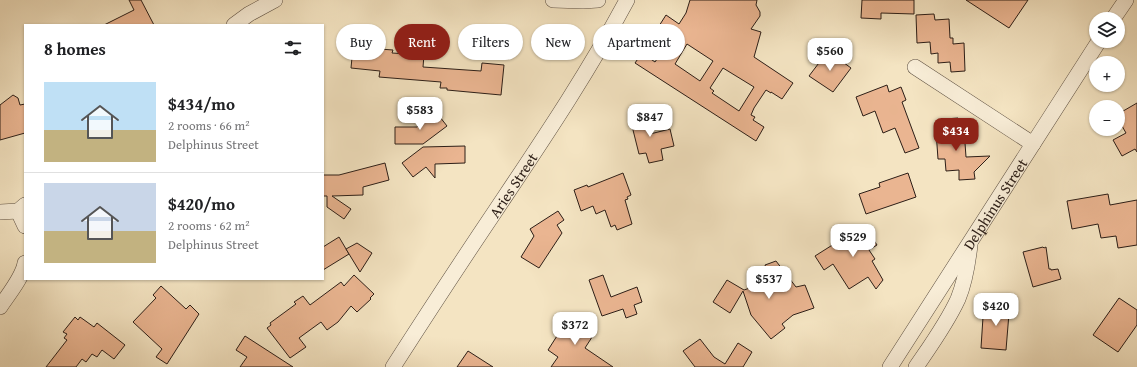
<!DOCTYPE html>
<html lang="en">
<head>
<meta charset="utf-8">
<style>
  :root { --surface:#fff; --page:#f6f6f6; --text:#202124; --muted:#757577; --line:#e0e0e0; --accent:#8f2418 }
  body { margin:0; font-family:"Gentium Book Plus",serif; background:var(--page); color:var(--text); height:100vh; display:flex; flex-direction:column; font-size:15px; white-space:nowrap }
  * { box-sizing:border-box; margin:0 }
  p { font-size:13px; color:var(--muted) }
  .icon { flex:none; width:22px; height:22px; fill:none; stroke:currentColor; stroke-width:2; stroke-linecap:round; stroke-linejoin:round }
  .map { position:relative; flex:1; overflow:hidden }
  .drawer { position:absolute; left:24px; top:24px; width:300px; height:256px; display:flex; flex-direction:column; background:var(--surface); border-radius:0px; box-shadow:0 1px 3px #0004 }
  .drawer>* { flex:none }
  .top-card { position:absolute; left:336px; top:24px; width:380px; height:36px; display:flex; gap:8px }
  .buttons { position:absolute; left:1089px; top:12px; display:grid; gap:8px }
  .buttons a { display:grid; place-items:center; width:36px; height:36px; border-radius:50%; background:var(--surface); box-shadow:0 1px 3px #0004; font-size:20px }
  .price { position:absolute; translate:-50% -34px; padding:0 9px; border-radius:8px; background:#fff; color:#222; font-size:13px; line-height:26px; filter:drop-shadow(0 1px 2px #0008) }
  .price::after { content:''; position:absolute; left:50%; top:24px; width:12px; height:9px; margin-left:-6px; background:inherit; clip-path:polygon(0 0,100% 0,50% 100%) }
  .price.active { background:var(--accent); color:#fff }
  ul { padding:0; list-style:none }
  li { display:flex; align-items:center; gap:12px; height:100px; padding:0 20px }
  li+li { border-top:1px solid var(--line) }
  li span { display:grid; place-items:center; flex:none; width:112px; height:80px; border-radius:0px; color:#555 }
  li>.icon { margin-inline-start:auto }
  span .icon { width:48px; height:48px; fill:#fffc; stroke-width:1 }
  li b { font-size:17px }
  h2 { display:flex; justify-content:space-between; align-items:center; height:48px; padding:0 20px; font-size:17px }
  .pill { padding:0 14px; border-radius:18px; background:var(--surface); box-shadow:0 1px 3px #0004; font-size:14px; line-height:36px }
  .pill.active { background:var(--accent); color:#fff }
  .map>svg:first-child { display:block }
  .building { fill:#eab591; stroke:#2c1e17; fill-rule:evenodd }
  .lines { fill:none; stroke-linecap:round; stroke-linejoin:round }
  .minor-casing { stroke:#5e5042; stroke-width:16 }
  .minor { stroke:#f8edd7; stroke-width:15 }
  .labels { text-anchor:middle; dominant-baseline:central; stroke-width:3; stroke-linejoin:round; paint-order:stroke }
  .street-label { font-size:15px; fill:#2c1e17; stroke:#f8edd7 }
</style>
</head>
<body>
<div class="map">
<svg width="1137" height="367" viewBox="0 0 1137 367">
  <rect width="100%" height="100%" fill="#f4e4c2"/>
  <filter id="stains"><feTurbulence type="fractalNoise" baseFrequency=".005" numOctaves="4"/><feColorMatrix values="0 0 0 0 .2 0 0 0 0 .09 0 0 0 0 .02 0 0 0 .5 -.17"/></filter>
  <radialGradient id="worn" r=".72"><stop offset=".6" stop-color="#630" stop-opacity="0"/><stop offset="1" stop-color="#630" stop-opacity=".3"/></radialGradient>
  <g class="building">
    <polygon points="129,0 141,0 154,25 104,25 134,10"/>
    <path d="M690,0H757L756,5L760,12V16L751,29L761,32L754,57L793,83L782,99L771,92V93L766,90L754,108L751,115L755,117L753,120L764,127L756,141L635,63L642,53L655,62L673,35L659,26L666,15L679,24L686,13ZM687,44L713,61L700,81L675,64ZM723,68L754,87L739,111L712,93L714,91L710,88Z"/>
    <polygon points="862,0 914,0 914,14 881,13 881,19 861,18"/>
    <polygon points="966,0 1028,0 1009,28"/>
    <polygon points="934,14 935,20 949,19 950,38 953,38 953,44 964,43 965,71 951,72 950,62 938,63 938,53 931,54 930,42 917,43 916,15"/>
    <polygon points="353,47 393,50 392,53 424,55 423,67 481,71 482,63 504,65 501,95 447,90 447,88 440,88 441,82 379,77 380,71 351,68"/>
    <polygon points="828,51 851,68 833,92 809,76"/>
    <polygon points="887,85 889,92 901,87 906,100 902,102 919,148 905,153 895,128 883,133 875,111 863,116 856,97"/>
    <polygon points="13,95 18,98 20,105 25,104 25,133 0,140 0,105"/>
    <polygon points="1137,103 1137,152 1135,149 1122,156 1113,140 1126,133 1118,119 1118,114"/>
    <polygon points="644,110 650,134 670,129 674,146 661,149 663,160 649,163 646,153 639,154 629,114"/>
    <polygon points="436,112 447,126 423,144 395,144 395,127 417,127"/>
    <polygon points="958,118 959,143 965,143 966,157 990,156 974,172 975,179 959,180 959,170 946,171 945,159 938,159 936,131 945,130 945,119"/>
    <polygon points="465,146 465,163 435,164 435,178 426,167 413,177 402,163 423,147"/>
    <polygon points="385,163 389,180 363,187 363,195 332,196 351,209 344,219 327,207 327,196 323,196 323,175 339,175"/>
    <polygon points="623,173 631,195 627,197 628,199 625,200 632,224 617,230 615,225 611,227 605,210 596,214 593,206 581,211 574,190 587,185 588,187"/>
    <polygon points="908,173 916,197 866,214 859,194 880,187 879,183"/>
    <polygon points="1108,194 1110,205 1137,200 1137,245 1118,248 1116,236 1101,238 1098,224 1072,229 1067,201"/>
    <polygon points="558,211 564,220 557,225 562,233 539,268 521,257 534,236 530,229"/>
    <polygon points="864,225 877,245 869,250 875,259 872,261 883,280 876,289 868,277 849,289 833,264 824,270 815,256"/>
    <polygon points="339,237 349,254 323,270 323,247"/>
    <polygon points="357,243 372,253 360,272 346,249"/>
    <polygon points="1043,247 1044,248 1046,247 1049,269 1051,269 1051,270 1058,269 1061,279 1033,287 1023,252"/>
    <polygon points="776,261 796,287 805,285 814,308 793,315 782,324 785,328 771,339 751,315 743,291 730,313 713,302 727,280 744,290 770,281 765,265"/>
    <polygon points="354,275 374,294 370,298 371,299 357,312 351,306 338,322 327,330 321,322 299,338 306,347 290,358 267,328 271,325 270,323 296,304 294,302 303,296 310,305 341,282 344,286"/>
    <polygon points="603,275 611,297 637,287 642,302 634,305 637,314 626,318 623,309 602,316 589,280"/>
    <polygon points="161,286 186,309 190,305 199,314 167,364 156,357 162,349 133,322 156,298 153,295"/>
    <polygon points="1119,298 1137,310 1137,325 1118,352 1093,335"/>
    <polygon points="994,300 1010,301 1006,350 981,348 983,317 993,317"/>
    <polygon points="571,314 594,329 594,334 585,348 613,367 551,367 558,357 548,350"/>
    <polygon points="75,317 78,320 80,317 94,327 97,323 125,345 114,359 102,350 97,357 92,354 86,362 82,359 76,367 46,367 67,340 64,338 67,334 63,332"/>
    <polygon points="245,336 293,367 240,367 247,357 236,350"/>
    <polygon points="700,339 714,357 725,364 738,343 752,352 743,367 695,367 683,351"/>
    <polygon points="468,351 493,367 457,367"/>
  </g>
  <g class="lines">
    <g class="minor-casing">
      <g id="minor">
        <polyline points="553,0 583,1 598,0"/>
        <polyline points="1113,19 1126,0"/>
        <polyline points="234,25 249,14 275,0"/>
        <polyline points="915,67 1033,144"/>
        <polyline points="18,211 25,226"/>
        <polyline points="0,212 18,211 25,205"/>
        <path d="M0,307C8,295 23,277 25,263"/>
        <path id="s1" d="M393,367C427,314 461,262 496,210C542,141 588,73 627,0"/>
        <path id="s2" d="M890,367L1099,41"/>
        <path d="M916,367C931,345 947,323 958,299C965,282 968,263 970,245"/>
      </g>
    </g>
    <use href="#minor" class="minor"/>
  </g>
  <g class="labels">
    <g class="street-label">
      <text stroke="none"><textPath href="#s1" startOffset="218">Aries Street</textPath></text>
      <text stroke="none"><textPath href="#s2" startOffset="194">Delphinus Street</textPath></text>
    </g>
  </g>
  <rect width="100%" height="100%" filter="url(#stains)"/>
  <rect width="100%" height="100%" fill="url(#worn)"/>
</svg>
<div class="buttons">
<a><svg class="icon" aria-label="layers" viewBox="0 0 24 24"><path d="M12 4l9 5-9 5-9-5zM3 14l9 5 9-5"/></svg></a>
<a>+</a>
<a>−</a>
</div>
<b class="price" style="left:830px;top:72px">$560</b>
<b class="price" style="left:420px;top:131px">$583</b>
<b class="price" style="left:650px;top:138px">$847</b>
<b class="price active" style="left:956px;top:152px">$434</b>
<b class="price" style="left:853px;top:258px">$529</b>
<b class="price" style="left:769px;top:300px">$537</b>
<b class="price" style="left:996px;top:327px">$420</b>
<b class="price" style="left:575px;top:346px">$372</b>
<div class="top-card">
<a class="pill">Buy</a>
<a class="pill active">Rent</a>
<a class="pill">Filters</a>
<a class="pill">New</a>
<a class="pill">Apartment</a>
</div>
<section class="drawer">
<h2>8 homes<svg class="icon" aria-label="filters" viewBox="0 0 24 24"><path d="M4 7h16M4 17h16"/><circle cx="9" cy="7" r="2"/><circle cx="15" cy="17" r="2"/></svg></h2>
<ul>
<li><span style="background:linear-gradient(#bfe0f5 60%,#c2b280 0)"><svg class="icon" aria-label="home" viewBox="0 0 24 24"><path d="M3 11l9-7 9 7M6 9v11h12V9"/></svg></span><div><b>$434/mo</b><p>2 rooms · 66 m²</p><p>Delphinus Street</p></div></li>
<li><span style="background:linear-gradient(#c9d6e8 60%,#c2b280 0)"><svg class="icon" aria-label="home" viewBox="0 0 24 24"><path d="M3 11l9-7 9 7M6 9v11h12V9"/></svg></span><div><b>$420/mo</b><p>2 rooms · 62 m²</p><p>Delphinus Street</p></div></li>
</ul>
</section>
</div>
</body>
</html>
